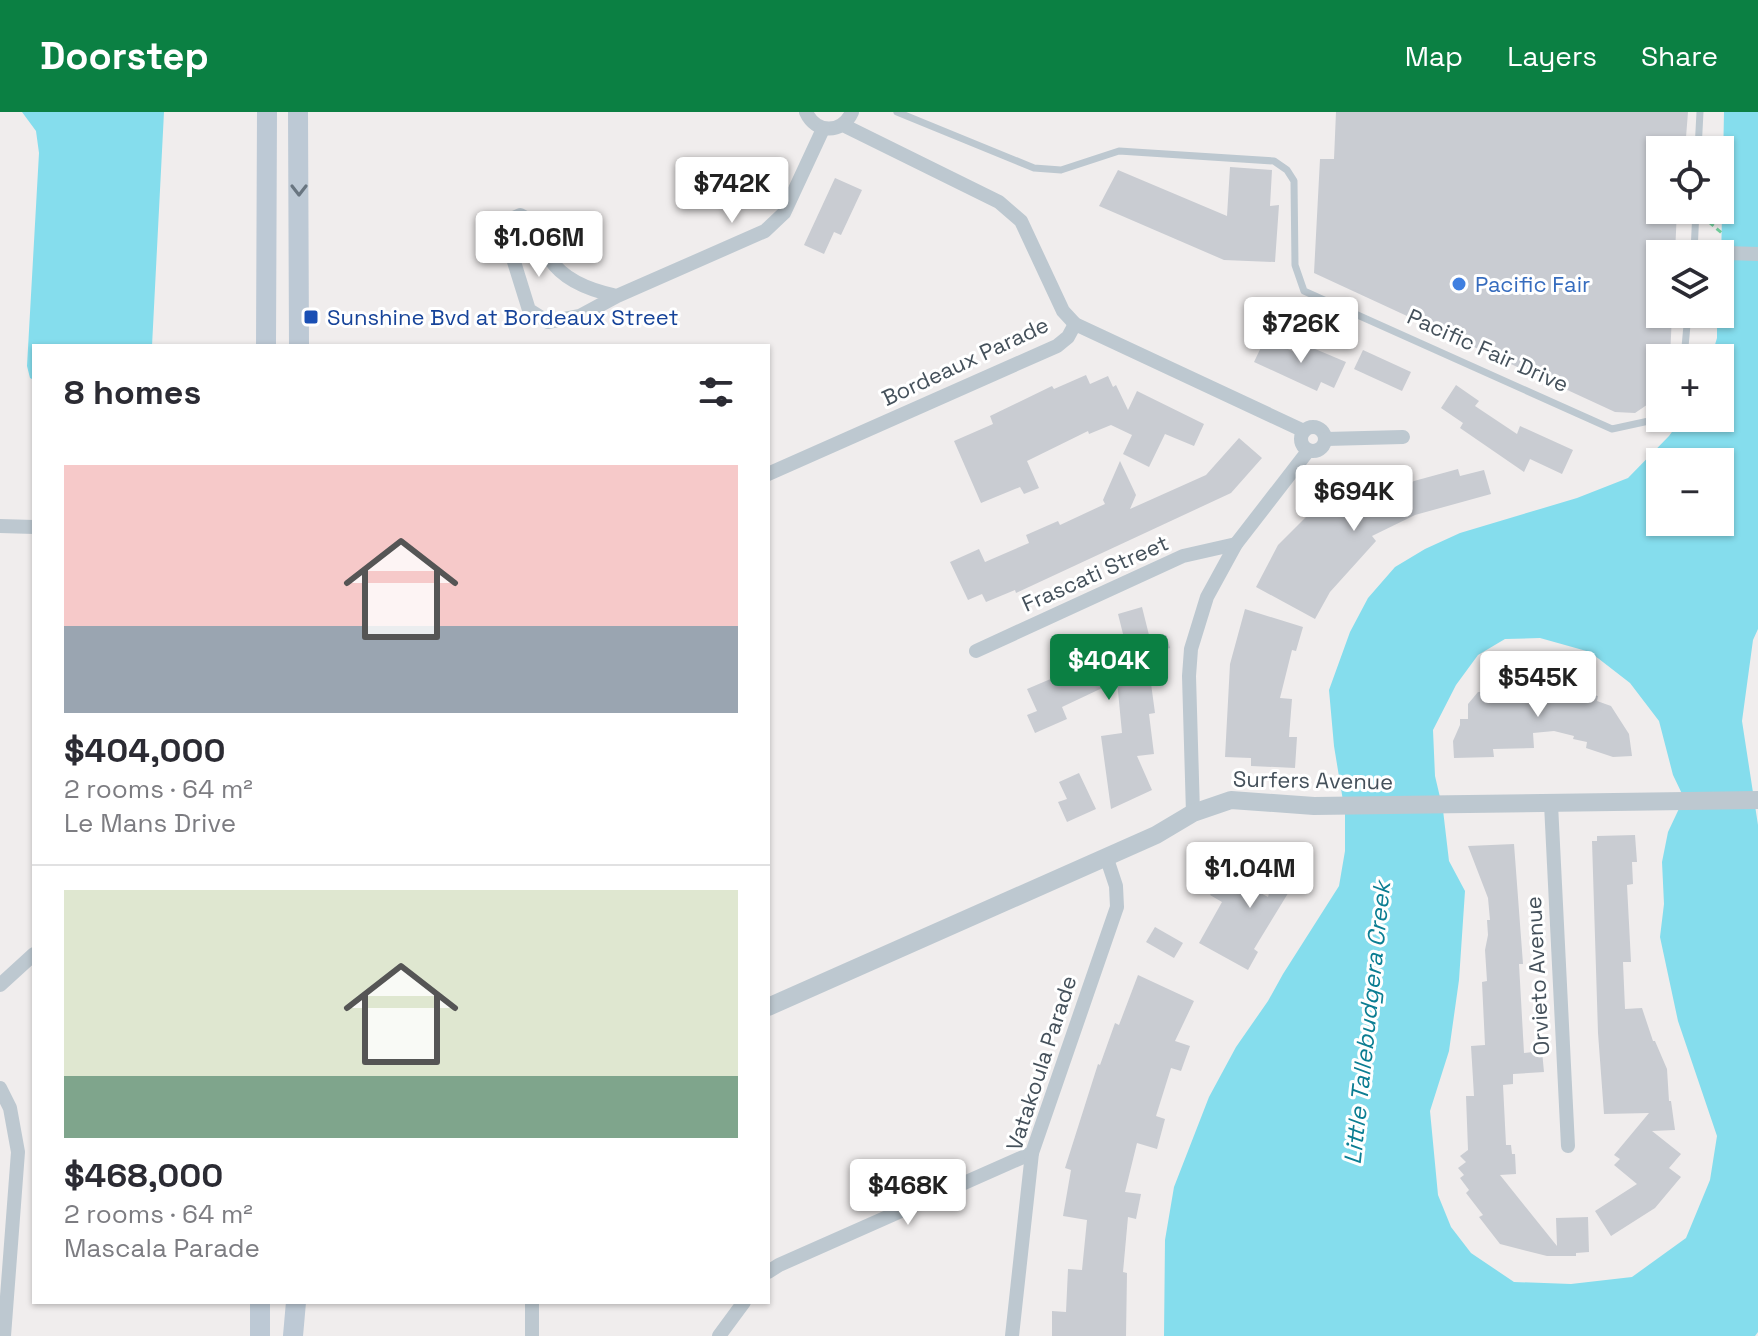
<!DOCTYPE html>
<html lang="en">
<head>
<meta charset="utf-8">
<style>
  :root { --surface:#fff; --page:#f2f2f3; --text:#2b2b33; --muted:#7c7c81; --line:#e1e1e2; --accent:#0b8043 }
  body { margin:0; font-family:"Space Grotesk",sans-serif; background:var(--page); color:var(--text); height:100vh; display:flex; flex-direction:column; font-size:30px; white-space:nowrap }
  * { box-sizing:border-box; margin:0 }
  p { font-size:26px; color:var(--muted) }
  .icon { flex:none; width:44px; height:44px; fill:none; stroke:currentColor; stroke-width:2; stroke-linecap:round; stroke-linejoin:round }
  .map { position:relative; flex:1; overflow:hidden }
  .details { position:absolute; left:32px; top:232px; width:738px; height:960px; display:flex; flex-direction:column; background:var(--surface); border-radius:0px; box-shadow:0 2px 6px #0004 }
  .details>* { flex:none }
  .buttons { position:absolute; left:1646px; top:24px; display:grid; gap:16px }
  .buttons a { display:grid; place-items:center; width:88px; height:88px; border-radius:0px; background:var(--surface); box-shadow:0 2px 6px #0004; font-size:40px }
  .price { position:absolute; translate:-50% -68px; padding:0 18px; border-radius:8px; background:#fff; color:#222; font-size:26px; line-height:52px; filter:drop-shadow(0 2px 4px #0008) }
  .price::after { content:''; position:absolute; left:50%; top:48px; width:24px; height:18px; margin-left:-12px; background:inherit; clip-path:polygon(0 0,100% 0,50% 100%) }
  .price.on { background:var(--accent); color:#fff }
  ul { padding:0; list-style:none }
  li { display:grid; align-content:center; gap:16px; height:424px; padding:0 32px }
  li+li { border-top:2px solid var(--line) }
  li span { display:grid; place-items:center; height:248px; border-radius:0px; color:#555 }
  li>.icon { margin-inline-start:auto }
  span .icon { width:144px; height:144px; fill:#fffc; stroke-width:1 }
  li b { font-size:34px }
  h2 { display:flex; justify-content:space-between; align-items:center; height:96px; padding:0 32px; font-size:34px }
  header { display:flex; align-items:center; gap:48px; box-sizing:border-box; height:112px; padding:0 40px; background:var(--accent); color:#fff }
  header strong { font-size:38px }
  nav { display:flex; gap:44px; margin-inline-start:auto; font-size:28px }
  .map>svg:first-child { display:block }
  .water { fill:#85dded; fill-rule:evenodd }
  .building { fill:#c9ccd2 }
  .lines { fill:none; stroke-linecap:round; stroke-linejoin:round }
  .path { stroke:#71cd9b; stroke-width:3; stroke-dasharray:6 4; stroke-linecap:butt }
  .service { stroke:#bdc8d0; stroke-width:7 }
  .minor { stroke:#bdc8d0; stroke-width:14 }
  .tertiary { stroke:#bdc8d0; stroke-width:18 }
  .secondary { stroke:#bdc9d5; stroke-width:20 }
  .oneway { stroke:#697580 }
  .shop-dot { fill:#3f7fe0; stroke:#fff; stroke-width:3 }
  .transit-dot { fill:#1a4fb4; stroke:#fff; stroke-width:3 }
  .labels { text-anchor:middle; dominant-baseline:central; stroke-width:6; stroke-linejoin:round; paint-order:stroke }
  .shop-label { font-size:22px; fill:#366cbe; stroke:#fff; text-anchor:start }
  .transit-label { font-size:22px; fill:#164399; stroke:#fff; text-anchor:start }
  .street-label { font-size:22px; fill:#45515b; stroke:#fff }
  .water-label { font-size:24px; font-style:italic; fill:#0b7d92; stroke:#fff }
</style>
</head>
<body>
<header>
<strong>Doorstep</strong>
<nav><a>Map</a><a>Layers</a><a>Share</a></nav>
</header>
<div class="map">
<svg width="1758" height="1224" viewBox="0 0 1758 1224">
  <rect width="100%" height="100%" fill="#f0eded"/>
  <g class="water">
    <polygon points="22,0 164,0 152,234 34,234 34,268 30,266 27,254 39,41 36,19"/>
    <path d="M1724,0H1758V517L1753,528L1742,609L1758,713V1220L1755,1224H1164L1165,1128L1174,1075L1209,985L1236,935L1268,889L1283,862L1339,774L1345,739V701L1334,634L1329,578L1350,520L1368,486L1395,455L1425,437L1460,421L1577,386L1628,366L1669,324L1682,306H1720V246H1711L1717,226V202H1720ZM1660,350H1720V410H1660ZM1540,526L1590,540L1630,571L1659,609L1673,663L1684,686L1668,720L1662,750L1664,792L1660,825L1678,909L1717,1024L1710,1068L1686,1126L1632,1165L1571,1172L1514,1170L1471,1141L1451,1115L1438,1083L1430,999L1449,939L1459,868L1465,779L1449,749L1443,698L1435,664L1433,618L1456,573L1478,543L1505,527Z"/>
  </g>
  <g class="building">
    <polygon points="1336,0 1688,0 1685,38 1660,38 1660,98 1677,98 1675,142 1660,142 1660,202 1672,202 1670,246 1660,246 1660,284 1635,301 1615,300 1314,161 1320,47 1334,47"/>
    <polygon points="1230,55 1272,58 1270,94 1279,93 1275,150 1224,148 1099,94 1118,58 1227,104"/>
    <polygon points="835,66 862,78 841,123 834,120 824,142 804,133"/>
    <polygon points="1265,227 1304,244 1308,234 1346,250 1334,276 1321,270 1317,279 1254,250"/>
    <polygon points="1363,238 1411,260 1402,279 1354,257"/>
    <polygon points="1086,263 1090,272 1108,264 1113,275 1116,273 1128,298 1137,279 1204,312 1194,334 1165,322 1149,355 1123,342 1132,323 1111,313 1089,322 1088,319 1027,349 1039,376 1024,382 1020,375 981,391 954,329 993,312 990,304 1052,274 1054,277"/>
    <polygon points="1456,273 1479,289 1475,294 1517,322 1520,314 1573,338 1562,362 1530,347 1524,360 1460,316 1463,311 1441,296"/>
    <polygon points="1239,326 1262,346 1231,381 1016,481 1015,478 986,490 982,482 968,488 950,450 979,437 985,450 1029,431 1026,423 1058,409 1060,413 1105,392 1103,388 1120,349 1136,383 1130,397 1206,363"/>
    <polygon points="1458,357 1460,364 1484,358 1491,382 1415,403 1372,424 1376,429 1330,480 1315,507 1256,475 1278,433 1340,371 1350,382 1385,364 1393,380 1414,369"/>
    <polygon points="1142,495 1150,527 1166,523 1170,536 1147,542 1155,601 1149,602 1154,642 1137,644 1152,678 1111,697 1101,624 1122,621 1117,569 1062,595 1067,607 1035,621 1027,603 1037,599 1027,577 1060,563 1051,545 1084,529 1090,528 1105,557 1131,554 1118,502"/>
    <polygon points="1245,497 1303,515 1296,539 1292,538 1280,586 1292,587 1289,625 1297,625 1295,656 1251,654 1251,646 1225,645 1230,552"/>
    <polygon points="1504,565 1544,565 1575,572 1574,575 1586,578 1586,581 1598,584 1597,589 1611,594 1629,622 1632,644 1613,645 1586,636 1587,630 1573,627 1574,624 1554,619 1533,621 1534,636 1493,637 1494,645 1454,646 1453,629 1460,613 1460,607 1468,607 1468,592 1478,580 1504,579"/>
    <polygon points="1079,661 1096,697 1067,710 1058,690 1067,687 1059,670"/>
    <polygon points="1635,723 1637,750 1632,750 1633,772 1627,773 1631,850 1623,850 1625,897 1642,896 1653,929 1655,929 1667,957 1669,989 1671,989 1675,1018 1652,1019 1681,1042 1669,1056 1681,1065 1655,1096 1611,1124 1595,1099 1637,1072 1614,1053 1620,1047 1614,1043 1649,1001 1604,1002 1598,921 1592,729 1597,729 1597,724"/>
    <polygon points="1514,732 1523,852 1519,852 1524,941 1542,939 1544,960 1513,962 1513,972 1503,973 1506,1033 1511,1033 1512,1042 1515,1042 1516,1062 1500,1063 1557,1134 1556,1106 1588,1105 1589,1140 1576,1141 1576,1144 1547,1144 1500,1132 1479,1105 1483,1103 1466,1081 1469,1078 1460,1066 1464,1063 1458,1056 1466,1050 1460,1044 1468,1038 1466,984 1474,984 1471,934 1485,933 1482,870 1487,869 1485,838 1488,823 1487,808 1490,808 1488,786 1468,734"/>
    <polygon points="1294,739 1310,743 1300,780 1290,778 1254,837 1258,840 1248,858 1199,831 1222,790 1210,783 1223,761 1268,785 1280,741 1293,745"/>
    <polygon points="1155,815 1183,831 1174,846 1146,830"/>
    <polygon points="1138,863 1194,889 1175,929 1190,934 1181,959 1171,956 1156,1004 1165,1007 1157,1037 1137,1031 1125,1080 1141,1082 1136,1107 1128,1105 1123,1160 1127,1161 1126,1224 1052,1224 1052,1199 1066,1200 1068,1157 1082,1158 1087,1108 1063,1104 1071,1058 1065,1056 1098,952 1100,953 1115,911 1119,913"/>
  </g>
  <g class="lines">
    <polyline class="path" points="1709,110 1724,123"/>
    <g class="service">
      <polyline points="897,0 1034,56 1061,58 1119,39 1274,49 1287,58 1294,69 1295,153 1304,179 1612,317 1658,307 1660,304"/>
      <polyline points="1698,38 1700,0"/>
      <polyline points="1694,140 1696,98"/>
      <polyline points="1684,246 1688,202"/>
    </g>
    <g class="minor">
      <path d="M806,0C816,22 842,22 852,0"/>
      <polyline points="843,13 999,90 1021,109 1063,199 1075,212 1304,319"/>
      <polyline points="1694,140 1758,142"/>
      <path d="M617,184C593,179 564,169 550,147C543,137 539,122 535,111L520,103L509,108L506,124L529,198L548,210L580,204L617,184L765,119L784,101L823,17"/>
      <circle cx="1313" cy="327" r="12"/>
      <polyline points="1326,327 1403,325"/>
      <polyline points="768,362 1057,234 1068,225 1075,212"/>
      <polyline points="0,414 34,415"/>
      <polyline points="976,539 1183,444 1236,432"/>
      <polyline points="1551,692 1568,1034"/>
      <polyline points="1193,701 1189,564 1191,537 1207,485 1236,432 1308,339"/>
      <polyline points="0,873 34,842"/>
      <polyline points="0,976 10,996 18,1040 4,1224"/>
      <polyline points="768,1160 779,1153 1032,1041"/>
      <polyline points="532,1224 532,1190"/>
      <polyline points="719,1224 744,1190"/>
      <polyline points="1012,1224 1032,1041 1117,795 1116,774 1106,744"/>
    </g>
    <polyline class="tertiary" points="768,895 1156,723 1193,701 1231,688 1314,694 1758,688"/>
    <g class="secondary">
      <polyline points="298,0 299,234"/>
      <polyline points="266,234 267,0"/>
      <polyline points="260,1224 260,1190"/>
      <polyline points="293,1224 296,1190"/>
    </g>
  </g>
  <defs><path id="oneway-chevron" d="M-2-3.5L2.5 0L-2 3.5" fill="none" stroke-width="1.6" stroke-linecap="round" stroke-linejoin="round" transform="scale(2)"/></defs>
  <use class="oneway" href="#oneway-chevron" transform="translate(299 78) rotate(90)"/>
  <circle class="shop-dot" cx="1459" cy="172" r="8"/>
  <rect class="transit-dot" x="303" y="197" width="16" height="16" rx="4"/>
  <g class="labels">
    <g class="shop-label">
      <text x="1475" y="172">Pacific Fair</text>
    </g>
    <g class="transit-label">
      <text x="327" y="205">Sunshine Bvd at Bordeaux Street</text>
    </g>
    <g class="street-label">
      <text transform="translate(1488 238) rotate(24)">Pacific Fair Drive</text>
      <text transform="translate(965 249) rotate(-25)">Bordeaux Parade</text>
      <text transform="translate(1095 461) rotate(-24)">Frascati Street</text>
      <text transform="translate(1313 668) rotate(1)">Surfers Avenue</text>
      <text transform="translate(1537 864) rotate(-93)">Orvieto Avenue</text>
      <text transform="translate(1041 951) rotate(-72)">Vatakoula Parade</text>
    </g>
    <g class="water-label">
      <text transform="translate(1367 911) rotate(-84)">Little Tallebudgera Creek</text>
    </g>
  </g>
</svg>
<div class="buttons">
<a><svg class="icon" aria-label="locate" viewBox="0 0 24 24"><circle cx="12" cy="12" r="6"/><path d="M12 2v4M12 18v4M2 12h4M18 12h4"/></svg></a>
<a><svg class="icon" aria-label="layers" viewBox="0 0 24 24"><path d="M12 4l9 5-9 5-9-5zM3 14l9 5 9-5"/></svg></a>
<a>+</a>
<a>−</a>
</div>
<b class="price" style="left:732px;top:113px">$742K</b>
<b class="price" style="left:539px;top:167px">$1.06M</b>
<b class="price" style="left:1301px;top:253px">$726K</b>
<b class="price" style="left:1354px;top:421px">$694K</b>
<b class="price on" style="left:1109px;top:590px">$404K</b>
<b class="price" style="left:1538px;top:607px">$545K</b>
<b class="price" style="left:1250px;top:798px">$1.04M</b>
<b class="price" style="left:908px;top:1115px">$468K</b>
<section class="details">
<h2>8 homes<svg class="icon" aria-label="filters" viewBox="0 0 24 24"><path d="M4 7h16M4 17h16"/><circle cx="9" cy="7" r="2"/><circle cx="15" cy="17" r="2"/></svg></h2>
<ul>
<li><span style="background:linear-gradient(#f6c9c9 65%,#9aa5b1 0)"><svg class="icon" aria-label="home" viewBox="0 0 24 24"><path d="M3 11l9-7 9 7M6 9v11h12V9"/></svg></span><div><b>$404,000</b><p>2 rooms · 64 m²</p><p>Le Mans Drive</p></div></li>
<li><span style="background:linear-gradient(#dfe7d0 75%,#7fa58c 0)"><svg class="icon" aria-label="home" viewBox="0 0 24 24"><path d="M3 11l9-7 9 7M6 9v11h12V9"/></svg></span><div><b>$468,000</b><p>2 rooms · 64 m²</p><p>Mascala Parade</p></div></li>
</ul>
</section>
</div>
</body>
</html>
